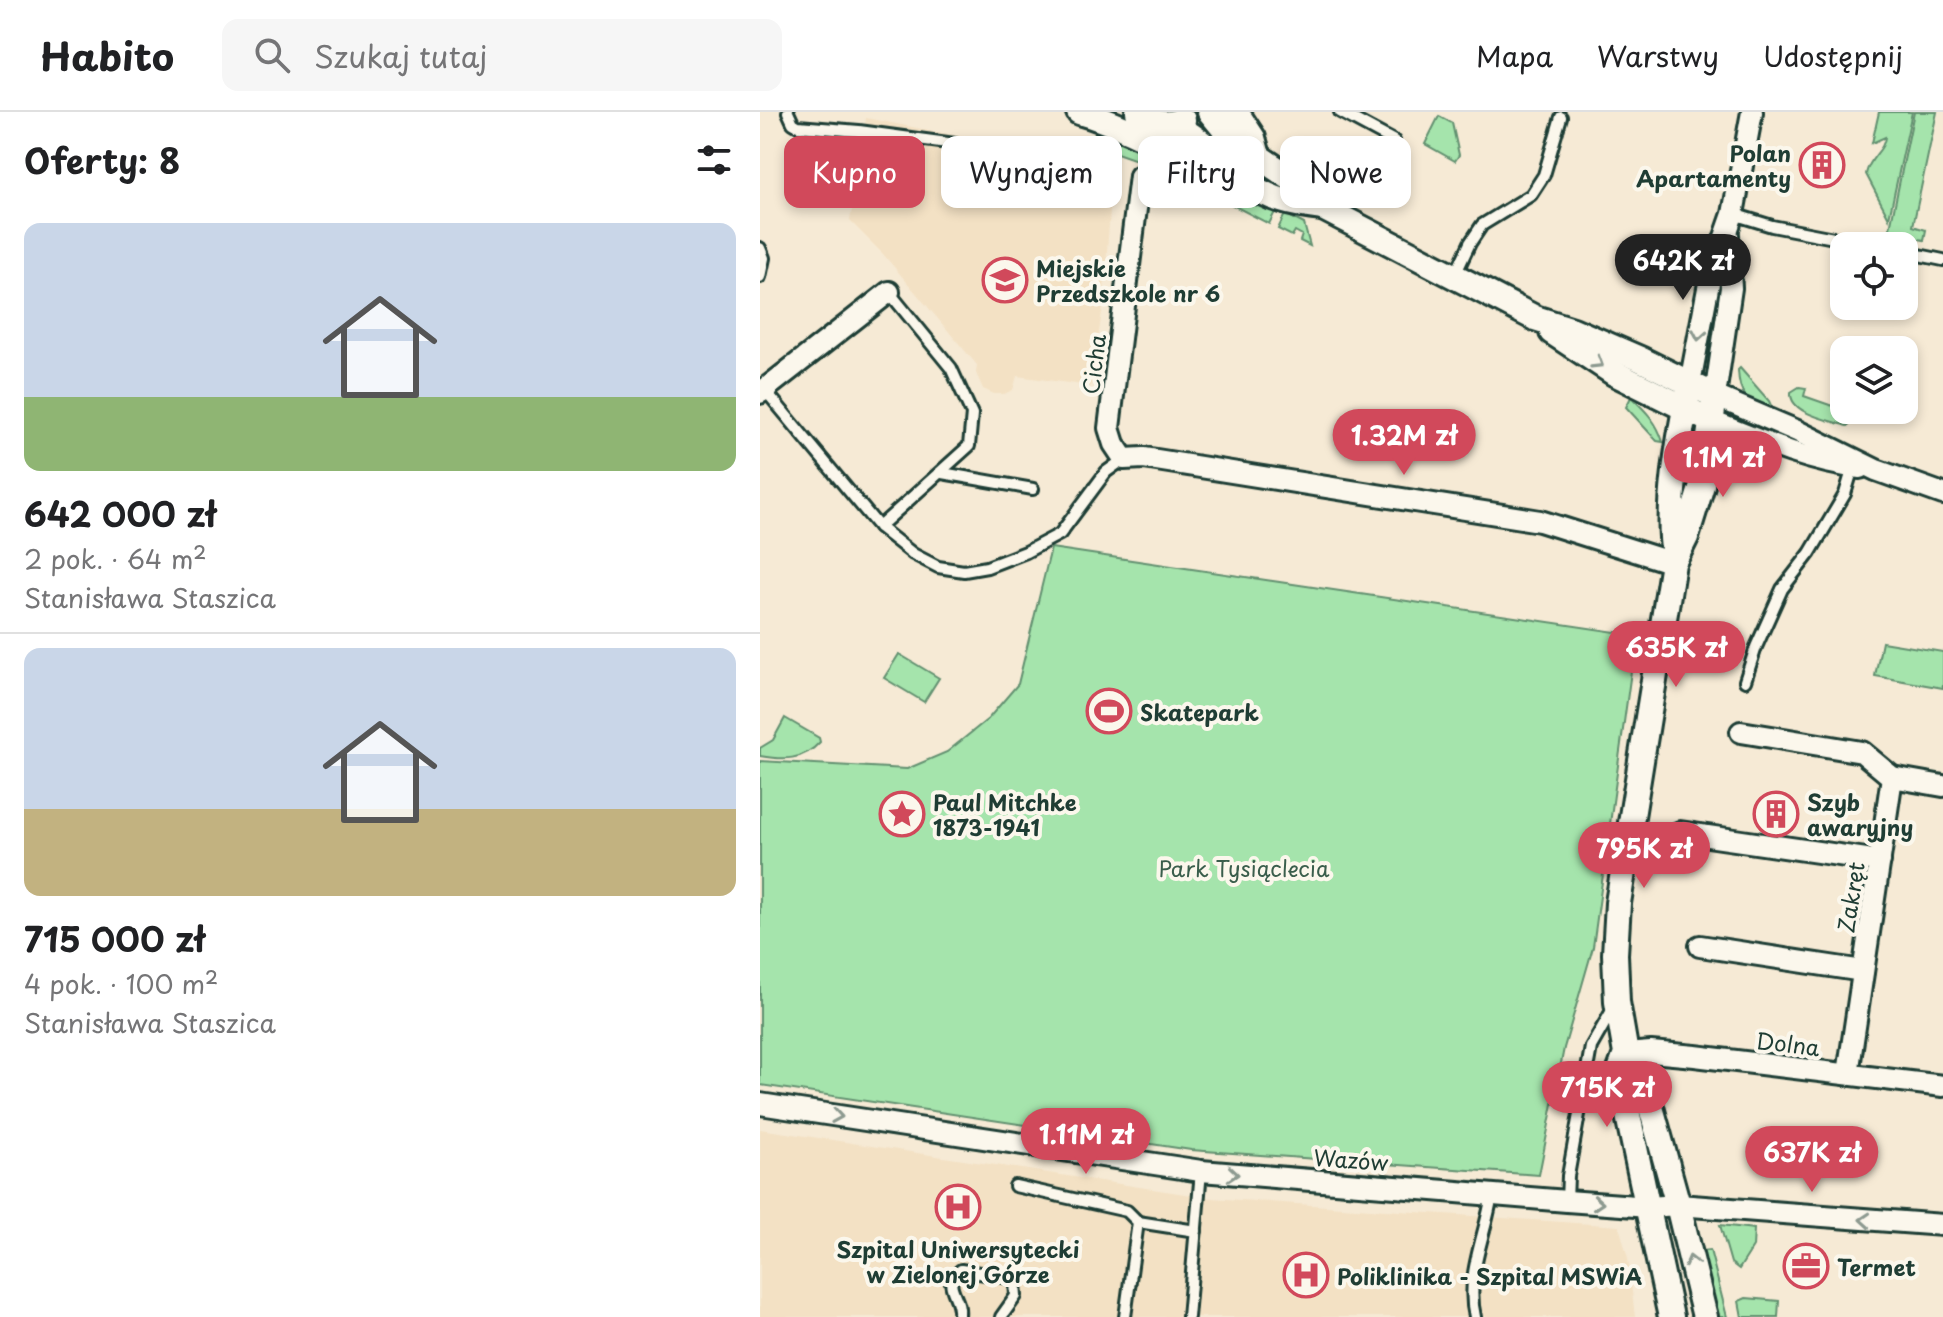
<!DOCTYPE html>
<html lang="pl">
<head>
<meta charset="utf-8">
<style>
  :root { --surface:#fff; --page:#f6f6f6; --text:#202124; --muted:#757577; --line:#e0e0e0; --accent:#d1495b }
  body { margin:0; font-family:"Playpen Sans",sans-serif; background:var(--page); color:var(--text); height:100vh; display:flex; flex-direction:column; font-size:30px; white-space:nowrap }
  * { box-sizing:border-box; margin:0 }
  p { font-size:26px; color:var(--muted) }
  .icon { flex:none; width:44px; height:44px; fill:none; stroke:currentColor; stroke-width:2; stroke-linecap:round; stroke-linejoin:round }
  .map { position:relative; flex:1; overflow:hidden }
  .sheet { display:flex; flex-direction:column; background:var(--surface); width:760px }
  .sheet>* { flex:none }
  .banner { position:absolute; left:24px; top:24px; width:760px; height:72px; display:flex; gap:16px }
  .fabs { position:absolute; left:1070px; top:120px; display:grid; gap:16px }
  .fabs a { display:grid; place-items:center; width:88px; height:88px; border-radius:16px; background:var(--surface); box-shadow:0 4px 12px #0003; font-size:40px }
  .price { position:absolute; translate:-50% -68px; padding:0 18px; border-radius:28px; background:var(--accent); color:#fff; font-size:26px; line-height:52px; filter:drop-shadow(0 2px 4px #0008) }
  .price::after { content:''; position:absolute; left:50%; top:48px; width:24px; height:18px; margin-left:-12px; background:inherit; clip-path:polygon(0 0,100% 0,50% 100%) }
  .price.current { background:#222; color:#fff }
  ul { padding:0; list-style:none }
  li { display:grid; align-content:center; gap:16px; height:424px; padding:0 24px }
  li+li { border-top:2px solid var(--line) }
  li span { display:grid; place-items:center; height:248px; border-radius:16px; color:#555 }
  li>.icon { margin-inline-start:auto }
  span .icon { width:144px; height:144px; fill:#fffc; stroke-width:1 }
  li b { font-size:34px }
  h2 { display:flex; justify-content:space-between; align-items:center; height:96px; padding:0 24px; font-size:34px }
  .tag { padding:0 28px; border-radius:16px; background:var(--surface); box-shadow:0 4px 12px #0003; font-size:28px; line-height:72px }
  .tag.current { background:var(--accent); color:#fff }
  header { display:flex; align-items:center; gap:48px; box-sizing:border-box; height:112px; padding:0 40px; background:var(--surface); border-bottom:2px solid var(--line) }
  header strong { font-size:38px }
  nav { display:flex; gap:44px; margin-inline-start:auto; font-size:28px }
  .search { width:560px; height:72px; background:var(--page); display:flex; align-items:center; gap:20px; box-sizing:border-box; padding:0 28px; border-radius:16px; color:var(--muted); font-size:30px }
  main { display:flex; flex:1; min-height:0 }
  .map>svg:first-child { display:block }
  .built { fill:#f3e1c4 }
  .green { fill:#a5e4ac; stroke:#629070; stroke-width:2 }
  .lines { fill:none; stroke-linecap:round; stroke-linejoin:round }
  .service-casing { stroke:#1f3d34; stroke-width:16 }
  .minor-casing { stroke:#1f3d34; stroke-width:26 }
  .tertiary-casing { stroke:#1f3d34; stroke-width:30 }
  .service { stroke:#fbf7ec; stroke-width:10 }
  .minor { stroke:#fbf7ec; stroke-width:20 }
  .tertiary { stroke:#fbf7ec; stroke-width:24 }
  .oneway { stroke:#8d9a90 }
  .labels { text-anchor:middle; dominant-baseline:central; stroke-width:8; stroke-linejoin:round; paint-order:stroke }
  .poi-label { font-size:22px; font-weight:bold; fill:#1f3d34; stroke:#fbf7ec; text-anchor:start }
  .street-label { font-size:22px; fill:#1f3d34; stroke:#fbf7ec }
  .park-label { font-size:22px; fill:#3a5e4c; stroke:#fbf7ec }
</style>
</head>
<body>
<header>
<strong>Habito</strong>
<div class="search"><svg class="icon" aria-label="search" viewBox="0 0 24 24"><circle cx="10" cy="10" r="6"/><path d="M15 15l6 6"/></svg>Szukaj tutaj</div>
<nav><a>Mapa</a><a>Warstwy</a><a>Udostępnij</a></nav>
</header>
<main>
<section class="sheet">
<h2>Oferty: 8<svg class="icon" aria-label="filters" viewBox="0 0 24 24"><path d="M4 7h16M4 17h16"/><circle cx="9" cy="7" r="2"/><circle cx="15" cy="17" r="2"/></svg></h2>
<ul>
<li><span style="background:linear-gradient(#c9d6e8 70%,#8fb573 0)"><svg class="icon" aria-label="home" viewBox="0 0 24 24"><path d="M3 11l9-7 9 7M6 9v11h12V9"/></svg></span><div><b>642 000 zł</b><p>2 pok. · 64 m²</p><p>Stanisława Staszica</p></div></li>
<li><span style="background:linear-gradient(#c9d6e8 65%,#c2b280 0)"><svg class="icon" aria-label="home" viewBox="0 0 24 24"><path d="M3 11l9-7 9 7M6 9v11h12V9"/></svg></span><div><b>715 000 zł</b><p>4 pok. · 100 m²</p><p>Stanisława Staszica</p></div></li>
</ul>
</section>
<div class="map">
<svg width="1183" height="1205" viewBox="0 0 1183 1205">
  <rect width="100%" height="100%" fill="#f6ead5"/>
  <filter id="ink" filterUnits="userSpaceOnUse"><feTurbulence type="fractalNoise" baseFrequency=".0125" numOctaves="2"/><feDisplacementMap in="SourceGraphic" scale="16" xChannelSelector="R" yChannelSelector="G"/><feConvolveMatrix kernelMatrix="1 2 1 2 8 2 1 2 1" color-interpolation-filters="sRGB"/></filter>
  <g filter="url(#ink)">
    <g class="built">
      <polygon points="106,6 285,41 353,59 343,193 331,274 257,264 253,278 244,282 234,282 223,277 216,261 217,253 123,142 90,109"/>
      <polygon points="0,1017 451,1086 859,1114 868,1146 875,1205 0,1205"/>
    </g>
    <g class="green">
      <path d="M1119,0H1152L1129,106L1106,62C1110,44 1124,39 1125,25L1112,31Z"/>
      <polygon points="1154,0 1177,0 1153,114 1166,118 1164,128 1129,121"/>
      <polygon points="679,4 692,11 699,43 695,49 665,32"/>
      <polygon points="338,12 421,56 408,59 345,37 334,24"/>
      <polygon points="433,55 516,98 509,112 430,71 428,66"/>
      <polygon points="525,102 544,112 550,134 540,129 542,123 535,119 532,124 518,117"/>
      <path d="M980,256L1009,289L1014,300C989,289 979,287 978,258Z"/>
      <path d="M1039,275L1046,276L1044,284L1084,298H1091L1092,310L1087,314C1070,308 1029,302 1031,280Z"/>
      <path d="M871,285C886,299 897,310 903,330L897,329L866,295Z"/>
      <polygon points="291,436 876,523 833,835 804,936 779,1063 431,1038 0,973 0,649 147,657 187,640 228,607 258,572"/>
      <polygon points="1122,530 1183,540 1183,576 1115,564"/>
      <polygon points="139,542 179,566 164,590 124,566"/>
      <path d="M25,606L59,626L60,630C43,649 23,648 0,644V636L13,628Z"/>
      <polygon points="960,1113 994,1117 993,1135 979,1157 971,1151"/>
      <polygon points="950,1138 967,1205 959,1205 942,1139"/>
      <polygon points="986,1186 1019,1189 1018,1205 982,1205 979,1189"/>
    </g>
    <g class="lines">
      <g class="service-casing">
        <g id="service">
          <polyline points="28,0 33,11 38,14 99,19 195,32"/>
          <polyline points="580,0 634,29"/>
          <polyline points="973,102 1012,114 1115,134"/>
          <polyline points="0,136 4,146 0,165"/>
          <polyline points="1144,140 1183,148"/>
          <polyline points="695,163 710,131 722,113 771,83 784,63 801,5"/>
          <polyline points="5,278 119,415 153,442 178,455 204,459 227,455 266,440 300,422 346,360 364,347"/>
          <polyline points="182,361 273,377"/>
          <polyline points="119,415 209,334 212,302 191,256 129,180"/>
          <polyline points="985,569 996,535 1022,477 1050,441 1085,382 1094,352"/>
          <polyline points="255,1074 367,1099 378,1110 365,1205"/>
          <polyline points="807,1089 808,1064 831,935 854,895"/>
          <polyline points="378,1110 436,1119"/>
          <path d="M199,1203C201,1188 190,1181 191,1167L201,1158L250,1166L255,1170L256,1184L241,1205"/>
          <polyline points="428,1205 441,1059"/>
          <path d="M715,1205C705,1163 726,1123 732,1082"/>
        </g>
      </g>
      <g class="minor-casing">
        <g id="minor">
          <polyline points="380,64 349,316 354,332 364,347 384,346 780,409 913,451"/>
          <polyline points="968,123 971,176 955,284 1037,319 1116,358 1183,382"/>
          <polyline points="930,271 949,171 973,102 992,0"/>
          <polyline points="0,281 129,180"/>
          <path d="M951,309C998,328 1049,350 1100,356"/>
          <polyline points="981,620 1102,640 1132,665"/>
          <polyline points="920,720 1120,749"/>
          <polyline points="940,834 1103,859"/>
          <polyline points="866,942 891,940 935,944 1183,974"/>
          <polyline points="1088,962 1132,665 1183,674"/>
          <polyline points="0,992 441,1059 807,1089 889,1095 918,1093 1183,1113"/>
        </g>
      </g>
      <g class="tertiary-casing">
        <g id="tertiary">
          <path d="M319,0C378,17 429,53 487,71"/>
          <path d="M378,0C391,13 407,14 423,8"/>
          <polyline points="450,0 472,27 538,71 563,96 775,206 813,218 880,247 955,284 942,373 926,425 913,451 858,791 855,842 857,890 866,942 859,961 911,1205"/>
          <polyline points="476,0 493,26 498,44"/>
          <path d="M410,12C441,24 460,49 486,70C509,88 535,93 563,96"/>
          <polyline points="792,220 854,261 951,309"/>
          <path d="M914,443C906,398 919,327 928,281"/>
          <polyline points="866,942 881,959 918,1093 945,1205"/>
        </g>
      </g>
      <use href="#service" class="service"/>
      <use href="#minor" class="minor"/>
      <use href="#tertiary" class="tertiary"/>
    </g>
    <defs><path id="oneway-chevron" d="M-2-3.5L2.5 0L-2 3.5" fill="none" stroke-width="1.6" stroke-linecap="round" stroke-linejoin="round" transform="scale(2)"/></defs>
    <g class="oneway">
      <use href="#oneway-chevron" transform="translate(939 223) rotate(100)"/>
      <use href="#oneway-chevron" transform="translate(838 251) rotate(32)"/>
      <use href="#oneway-chevron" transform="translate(77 1004) rotate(9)"/>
      <use href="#oneway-chevron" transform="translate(473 1062) rotate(5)"/>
      <use href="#oneway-chevron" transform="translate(838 1091) rotate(4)"/>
      <use href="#oneway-chevron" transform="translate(1105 1108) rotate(-176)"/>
      <use href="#oneway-chevron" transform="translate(931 1149) rotate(-104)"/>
    </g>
  </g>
  <defs>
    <g id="building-ring" transform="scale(2.3)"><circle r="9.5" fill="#fbf7ec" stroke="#d1495b" stroke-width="1.5"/><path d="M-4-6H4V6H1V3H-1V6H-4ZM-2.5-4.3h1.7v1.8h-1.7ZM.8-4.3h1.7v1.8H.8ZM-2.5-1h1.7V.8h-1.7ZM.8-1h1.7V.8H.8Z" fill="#d1495b"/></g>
    <g id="school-ring" transform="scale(2.3)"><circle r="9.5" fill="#fbf7ec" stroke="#d1495b" stroke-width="1.5"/><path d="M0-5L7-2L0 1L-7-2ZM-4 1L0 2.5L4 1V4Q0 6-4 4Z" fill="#d1495b"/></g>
    <g id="stadium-ring" transform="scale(2.3)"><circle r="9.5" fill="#fbf7ec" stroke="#d1495b" stroke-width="1.5"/><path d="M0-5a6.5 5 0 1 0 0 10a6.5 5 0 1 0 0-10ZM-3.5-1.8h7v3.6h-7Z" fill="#d1495b"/></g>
    <g id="sight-ring" transform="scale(2.3)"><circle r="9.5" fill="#fbf7ec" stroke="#d1495b" stroke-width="1.5"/><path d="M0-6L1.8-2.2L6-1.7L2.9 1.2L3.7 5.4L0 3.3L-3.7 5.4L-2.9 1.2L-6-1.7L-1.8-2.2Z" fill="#d1495b"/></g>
    <g id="hospital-ring" transform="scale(2.3)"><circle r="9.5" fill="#fbf7ec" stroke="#d1495b" stroke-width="1.5"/><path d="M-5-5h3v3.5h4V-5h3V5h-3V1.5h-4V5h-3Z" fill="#d1495b"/></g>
    <g id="office-ring" transform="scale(2.3)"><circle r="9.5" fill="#fbf7ec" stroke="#d1495b" stroke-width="1.5"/><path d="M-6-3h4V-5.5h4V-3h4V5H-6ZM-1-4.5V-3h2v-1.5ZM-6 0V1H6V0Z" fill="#d1495b"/></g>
  </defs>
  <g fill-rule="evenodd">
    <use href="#building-ring" x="1062" y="53"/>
    <use href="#school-ring" x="245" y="168"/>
    <use href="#stadium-ring" x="349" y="599"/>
    <use href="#sight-ring" x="142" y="702"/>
    <use href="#building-ring" x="1016" y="702"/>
    <use href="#hospital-ring" x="198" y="1095"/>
    <use href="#office-ring" x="1046" y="1154"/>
    <use href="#hospital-ring" x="546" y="1163"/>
  </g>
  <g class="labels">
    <g class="poi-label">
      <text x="1031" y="40" text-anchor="end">Polan<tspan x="1031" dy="25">Apartamenty</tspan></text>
      <text x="276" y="155">Miejskie<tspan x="276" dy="25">Przedszkole nr 6</tspan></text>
      <text x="380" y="599">Skatepark</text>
      <text x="173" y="689">Paul Mitchke<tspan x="173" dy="25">1873-1941</tspan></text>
      <text x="1047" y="689">Szyb<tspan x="1047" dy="25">awaryjny</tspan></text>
      <text x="198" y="1136" text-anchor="middle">Szpital Uniwersytecki<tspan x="198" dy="25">w Zielonej Górze</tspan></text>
      <text x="1077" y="1154">Termet</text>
      <text x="577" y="1163">Poliklinika - Szpital MSWiA</text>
    </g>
    <g class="street-label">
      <text transform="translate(333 252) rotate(-83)">Cicha</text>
      <text transform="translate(1090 785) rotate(-81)">Zakręt</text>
      <text transform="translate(1028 931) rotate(7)">Dolna</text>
      <text transform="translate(591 1047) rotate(4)">Wazów</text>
    </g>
    <g class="park-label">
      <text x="484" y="755">Park Tysiąclecia</text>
    </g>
  </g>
</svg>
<div class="fabs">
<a><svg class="icon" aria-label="locate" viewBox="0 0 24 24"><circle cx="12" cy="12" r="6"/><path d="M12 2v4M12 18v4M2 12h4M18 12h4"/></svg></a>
<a><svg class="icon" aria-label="layers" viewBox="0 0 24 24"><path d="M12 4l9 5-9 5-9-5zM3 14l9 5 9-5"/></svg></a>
</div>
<b class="price current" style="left:923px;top:190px">642K zł</b>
<b class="price" style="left:644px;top:365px">1.32M zł</b>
<b class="price" style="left:963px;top:387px">1.1M zł</b>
<b class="price" style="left:916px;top:577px">635K zł</b>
<b class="price" style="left:884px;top:778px">795K zł</b>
<b class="price" style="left:847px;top:1017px">715K zł</b>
<b class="price" style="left:326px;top:1064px">1.11M zł</b>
<b class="price" style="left:1052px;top:1082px">637K zł</b>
<div class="banner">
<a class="tag current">Kupno</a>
<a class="tag">Wynajem</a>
<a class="tag">Filtry</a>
<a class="tag">Nowe</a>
</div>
</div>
</main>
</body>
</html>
